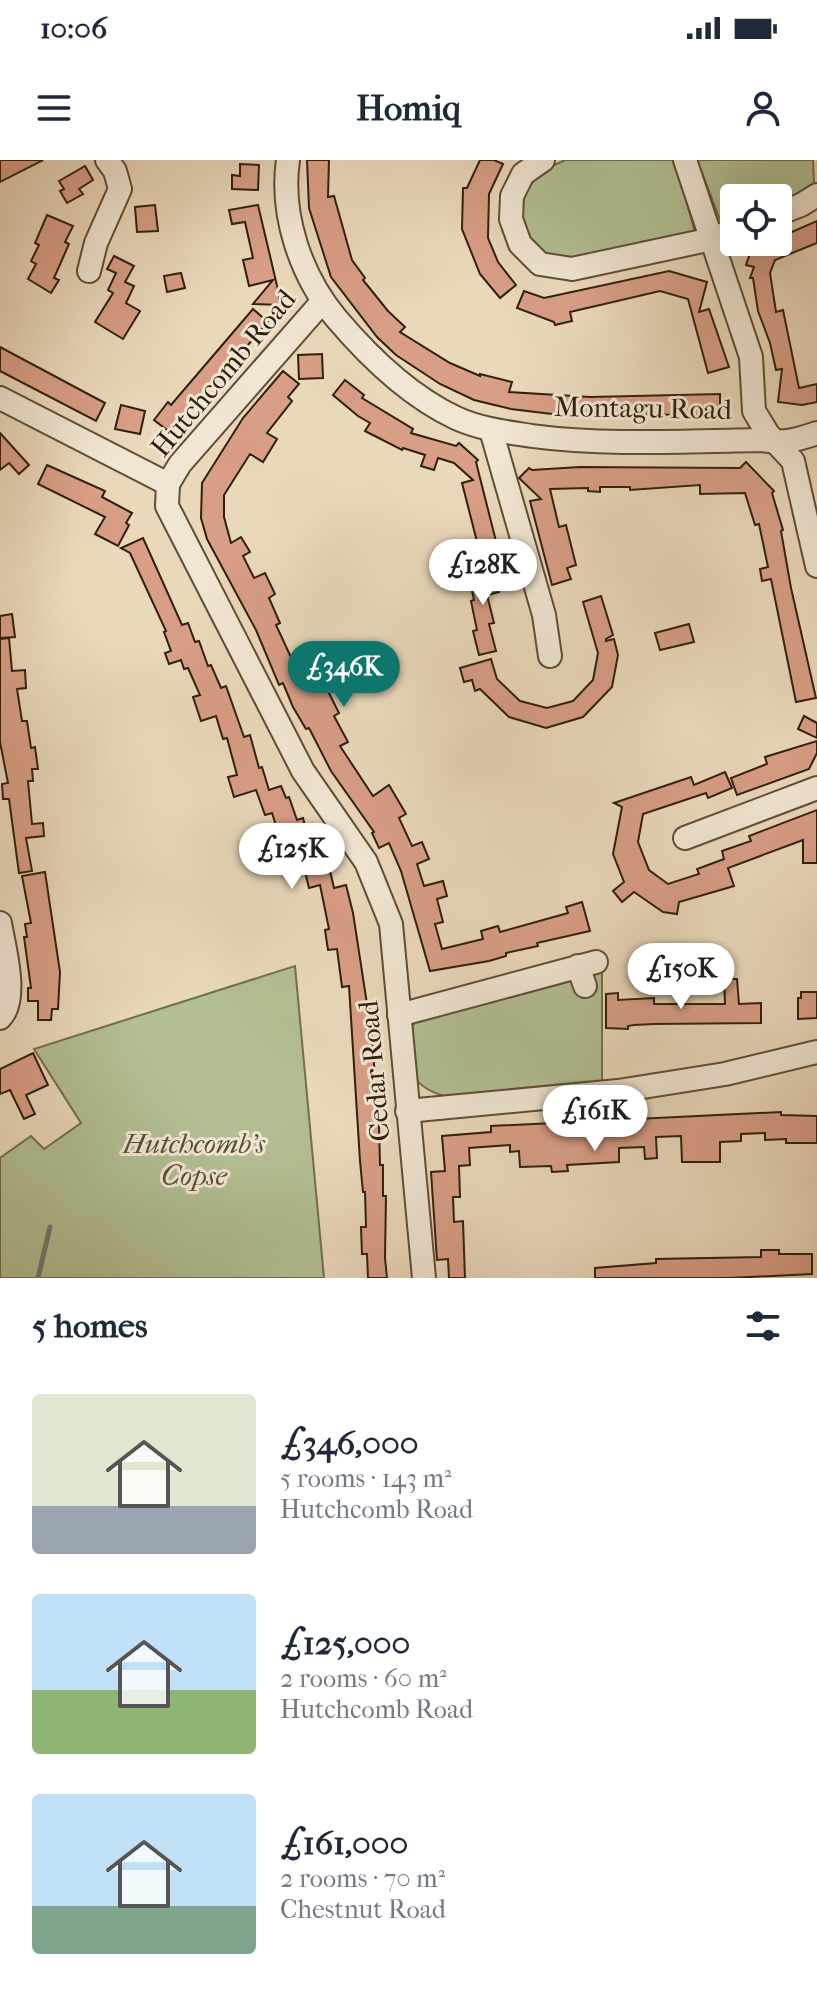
<!DOCTYPE html>
<html lang="en">
<head>
<meta charset="utf-8">
<style>
  :root { --surface:#fff; --page:#f2f2f3; --text:#1f2937; --muted:#747a83; --accent:#0f766e }
  body { margin:0; font-family:"IM FELL French Canon",serif; background:var(--page); color:var(--text); height:100vh; display:flex; flex-direction:column; font-size:30px; white-space:nowrap }
  * { box-sizing:border-box; margin:0 }
  p { font-size:26px; color:var(--muted) }
  .icon { flex:none; width:44px; height:44px; fill:none; stroke:currentColor; stroke-width:2; stroke-linecap:round; stroke-linejoin:round }
  .map { position:relative; height:1118px; overflow:hidden }
  .details { display:flex; flex-direction:column; background:var(--surface); flex:1 }
  .details>* { flex:none }
  .controls { position:absolute; left:720px; top:24px; display:grid; gap:16px }
  .controls a { display:grid; place-items:center; width:72px; height:72px; border-radius:8px; background:var(--surface); box-shadow:0 8px 32px #0002; font-size:40px }
  .price { position:absolute; translate:-50% -68px; padding:0 18px; border-radius:28px; background:#fff; color:#222; font-size:26px; line-height:52px; filter:drop-shadow(0 2px 4px #0008) }
  .price::after { content:''; position:absolute; left:50%; top:48px; width:24px; height:18px; margin-left:-12px; background:inherit; clip-path:polygon(0 0,100% 0,50% 100%) }
  .price.active { background:var(--accent); color:#fff }
  ul { padding:0; list-style:none }
  li { display:flex; align-items:center; gap:24px; height:200px; padding:0 32px }
  li span { display:grid; place-items:center; flex:none; width:224px; height:160px; border-radius:8px; color:#555 }
  li>.icon { margin-inline-start:auto }
  span .icon { width:96px; height:96px; fill:#fffc; stroke-width:1 }
  li b { font-size:34px }
  h2 { display:flex; justify-content:space-between; align-items:center; height:96px; padding:0 32px; font-size:34px }
  .status { display:flex; justify-content:space-between; align-items:center; height:56px; padding:0 40px; background:var(--surface); direction:ltr }
  .status svg { height:22px; fill:currentColor }
  header { display:flex; justify-content:space-between; align-items:center; height:104px; padding:0 32px; background:var(--surface); font-size:36px; font-weight:700 }
  .map>svg:first-child { display:block }
  .green { fill:#b2bf93; stroke:#71704e; stroke-width:2 }
  .lines { fill:none; stroke-linecap:round; stroke-linejoin:round }
  .stream { stroke:#707b73; stroke-width:5 }
  .building { fill:#d89e86; stroke:#302009; stroke-width:2 }
  .minor-casing { stroke:#5e4e36; stroke-width:26 }
  .minor { stroke:#f1e6d3; stroke-width:22 }
  .labels { text-anchor:middle; dominant-baseline:central; stroke-width:6; stroke-linejoin:round; paint-order:stroke }
  .street-label { font-size:28px; fill:#302009; stroke:#f1e6d3 }
  .park-label { font-size:28px; font-style:italic; fill:#575032; stroke:#f1e6d3 }
</style>
</head>
<body>
<div class="status"><b>10:06</b><svg viewBox="0 0 49 12"><path d="M0 12V9h3v3zM5 12V6h3v6zM10 12V3h3v9zM15 12V0h3v12zM26 1h20v11H26zM47 4h2v5h-2z"/></svg></div>
<header><svg class="icon" aria-label="menu" viewBox="0 0 24 24"><path d="M4 6h16M4 12h16M4 18h16"/></svg>Homiq<svg class="icon" aria-label="person" viewBox="0 0 24 24"><circle cx="12" cy="8" r="4"/><path d="M4 21q1-7 8-7t8 7"/></svg></header>
<div class="map">
<svg width="817" height="1118" viewBox="0 0 817 1118">
  <rect width="100%" height="100%" fill="#ead8bb"/>
  <filter id="stains"><feTurbulence type="fractalNoise" baseFrequency=".0025" numOctaves="4"/><feColorMatrix values="0 0 0 0 .2 0 0 0 0 .09 0 0 0 0 .02 0 0 0 .5 -.17"/></filter>
  <radialGradient id="worn" r=".72"><stop offset=".6" stop-color="#630" stop-opacity="0"/><stop offset="1" stop-color="#630" stop-opacity=".3"/></radialGradient>
  <g class="green">
    <polygon points="565,0 675,0 696,76 569,107 530,87 515,57 522,20"/>
    <polygon points="697,0 813,0 814,25 778,43 778,38 734,38 734,65 724,70"/>
    <polygon points="295,806 324,1118 0,1118 0,998 31,976 44,989 81,963 34,889"/>
    <path d="M602,808V922L444,936C404,924 410,904 410,868L424,854L570,819L578,831L592,829L595,811Z"/>
  </g>
  <g class="lines">
    <polyline class="stream" points="38,1118 50,1067"/>
  </g>
  <g class="building">
    <polygon points="0,0 43,0 0,22"/>
    <polygon points="307,0 329,0 328,37 334,36 352,100 365,118 363,120 388,151 405,167 400,172 450,203 480,216 480,214 512,222 509,232 590,237 720,234 720,255 552,254 511,249 474,240 440,224 396,195 377,177 331,117 309,48"/>
    <polygon points="480,0 494,0 503,4 489,34 488,78 498,102 516,125 500,138 480,114 462,69 463,28 467,28"/>
    <polygon points="240,4 259,5 258,30 232,29 232,15 240,16"/>
    <polygon points="85,6 93,20 79,29 83,34 67,43 60,31 64,29 59,21"/>
    <polygon points="155,45 158,71 137,72 135,47"/>
    <polygon points="258,45 279,134 279,145 253,144 273,120 249,126 243,100 253,98 245,62 232,64 229,50"/>
    <polygon points="47,55 73,66 65,82 69,84 54,118 59,120 51,133 28,119 36,104 31,101 39,85 35,83"/>
    <polygon points="817,61 817,83 775,100 770,113 776,152 783,150 799,228 817,224 817,242 802,245 778,242 782,209 776,210 770,183 758,151 753,118 750,118 754,107 746,105 754,82 778,82 778,78"/>
    <polygon points="114,96 134,106 125,122 134,126 126,143 140,151 123,179 95,162 113,133 108,130 116,113 107,109"/>
    <polygon points="669,111 707,122 699,152 709,149 729,207 708,213 688,139 660,131 570,152 572,161 555,165 554,162 517,148 524,131 544,138"/>
    <polygon points="181,113 185,128 167,132 164,116"/>
    <polygon points="253,149 268,162 192,249 190,247 171,273 154,260 168,242 171,245"/>
    <polygon points="0,187 105,243 96,261 0,211"/>
    <polygon points="322,194 323,218 299,219 298,195"/>
    <polygon points="283,211 299,224 288,237 292,241 267,273 277,279 263,302 250,294 224,335 224,357 231,383 241,377 250,392 243,396 254,418 265,413 275,434 269,438 280,463 276,465 302,521 313,517 316,526 324,523 339,553 334,556 348,582 340,586 373,636 389,625 406,654 399,658 412,686 422,682 429,699 417,704 424,726 443,721 447,736 437,739 443,762 435,764 442,789 483,779 481,771 498,766 500,772 568,753 566,747 582,742 590,771 537,783 538,786 506,793 506,796 489,801 430,811 401,711 389,683 379,688 372,673 374,672 331,611 309,568 306,569 293,547 283,523 279,525 256,470 207,379 201,358 202,323 243,258"/>
    <polygon points="345,220 364,235 362,238 413,269 411,273 456,286 459,283 478,300 476,302 501,401 483,405 462,323 473,320 454,303 438,298 434,310 421,306 425,295 403,288 402,290 365,271 370,263 358,256 333,235"/>
    <polygon points="121,245 145,251 140,274 115,269"/>
    <polygon points="0,273 29,305 19,314 9,303 0,310"/>
    <polygon points="746,302 774,331 772,333 783,370 781,371 791,428 816,538 796,542 771,419 762,421 760,409 768,407 759,364 755,365 745,333 700,334 700,325 630,330 630,327 600,327 600,332 588,331 588,328 550,329 559,367 566,365 576,405 567,408 571,419 552,425 530,341 541,339 519,318 529,308 532,310 580,307 740,308"/>
    <polygon points="47,305 105,331 102,337 132,353 126,363 129,365 118,386 95,374 105,357 38,324"/>
    <polygon points="143,378 182,465 188,463 195,482 199,481 208,506 211,505 221,528 226,526 244,577 250,575 259,608 262,607 269,630 281,626 286,638 289,637 297,660 303,658 307,673 314,671 321,695 326,694 334,728 346,725 353,753 367,844 369,844 379,965 380,1005 383,1005 383,1036 386,1036 385,1098 387,1118 368,1118 367,1094 362,1094 361,1067 366,1067 365,1032 363,1032 360,1001 349,826 342,827 337,789 328,790 325,770 329,769 320,725 309,728 301,696 287,700 272,653 265,655 256,630 234,637 228,617 237,615 227,578 223,579 216,556 201,561 193,537 200,535 188,508 184,509 181,500 169,504 165,493 171,491 164,472 166,471 130,393 121,388"/>
    <polygon points="493,406 499,432 487,435 494,463 489,464 496,491 479,495 473,471 477,470 471,441 474,440 468,412"/>
    <polygon points="601,436 613,475 606,479 606,481 614,479 618,495 612,527 583,557 546,568 509,557 480,529 475,531 472,520 464,522 460,508 491,499 497,519 520,541 547,548 573,541 593,520 598,493 583,442"/>
    <polygon points="12,454 15,477 0,478 0,456"/>
    <polygon points="689,464 694,482 660,490 655,473"/>
    <polygon points="9,478 12,511 25,510 26,528 17,529 22,561 27,561 31,588 35,587 38,609 32,609 33,621 28,621 32,664 43,663 44,676 26,678 32,711 19,713 9,639 3,639 2,624 8,623 0,582 0,479"/>
    <polygon points="804,556 817,563 817,578 798,569"/>
    <polygon points="817,581 817,593 809,609 737,635 731,618 767,604 765,597"/>
    <polygon points="725,612 732,628 708,638 706,633 643,654 638,682 649,710 668,724 699,714 697,709 724,699 722,691 751,681 749,676 817,650 817,703 803,703 803,680 728,708 734,726 679,742 677,754 663,752 634,732 622,742 613,731 624,722 613,694 622,647 614,643 691,617 694,625"/>
    <polygon points="45,712 60,812 58,849 52,849 51,860 38,860 38,841 28,841 28,828 31,828 24,777 27,777 25,764 31,763 22,716"/>
    <polygon points="724,819 737,819 739,844 761,843 761,863 654,864 634,865 628,866 628,869 606,868 606,834 618,833 618,840 654,838 654,844 725,844"/>
    <polygon points="801,832 817,832 817,858 798,859 798,838 801,838"/>
    <polygon points="33,893 48,925 26,935 35,954 24,959 10,930 0,934 0,909"/>
    <polygon points="781,952 781,955 817,956 817,983 786,983 786,979 765,980 765,973 741,974 741,981 720,982 720,1002 682,1002 681,976 656,977 657,998 645,999 644,987 619,988 619,1002 567,1005 568,1011 552,1012 551,1006 520,1007 519,991 510,992 510,985 469,988 470,1005 459,1006 460,1037 453,1037 454,1062 463,1061 465,1118 449,1118 448,1099 437,1100 431,1012 445,1011 442,976 491,972 491,966"/>
    <polygon points="761,1090 779,1090 779,1094 812,1094 812,1114 729,1118 595,1118 595,1108 656,1103 656,1099 761,1097"/>
  </g>
  <g class="lines">
    <g class="minor-casing">
      <g id="minor">
        <path d="M288,0C280,55 301,116 336,158C369,197 409,236 456,258C480,269 506,272 532,276C608,286 686,281 762,280C783,284 797,280 817,273"/>
        <polyline points="543,0 523,14 512,36 511,59 520,84 540,104 572,109 712,79 734,70"/>
        <polyline points="685,0 751,197 754,251 768,274 793,301 817,406"/>
        <polyline points="778,54 801,45 817,35"/>
        <polyline points="89,111 96,83 120,29 115,11 107,0"/>
        <polyline points="322,142 180,304 168,324 167,346 303,611 366,702 391,764 424,1118"/>
        <polyline points="0,238 168,324"/>
        <polyline points="491,270 544,455 550,496"/>
        <polyline points="685,678 817,628"/>
        <path d="M0,763C4,787 19,840 0,858"/>
        <polyline points="578,806 585,826"/>
        <polyline points="399,855 596,802"/>
        <polyline points="407,951 618,931 725,914 817,892"/>
      </g>
    </g>
    <use href="#minor" class="minor"/>
  </g>
  <g class="labels">
    <g class="street-label">
      <text transform="translate(223 213) rotate(-50)">Hutchcomb Road</text>
      <text transform="translate(643 248) rotate(1)">Montagu Road</text>
      <text transform="translate(374 911) rotate(-95)">Cedar Road</text>
    </g>
    <g class="park-label">
      <text x="194" y="983">Hutchcomb's<tspan x="194" dy="32">Copse</tspan></text>
    </g>
  </g>
  <rect width="100%" height="100%" filter="url(#stains)"/>
  <rect width="100%" height="100%" fill="url(#worn)"/>
</svg>
<div class="controls">
<a><svg class="icon" aria-label="locate" viewBox="0 0 24 24"><circle cx="12" cy="12" r="6"/><path d="M12 2v4M12 18v4M2 12h4M18 12h4"/></svg></a>
</div>
<b class="price" style="left:483px;top:447px">£128K</b>
<b class="price active" style="left:344px;top:549px">£346K</b>
<b class="price" style="left:292px;top:731px">£125K</b>
<b class="price" style="left:681px;top:851px">£150K</b>
<b class="price" style="left:595px;top:993px">£161K</b>
</div>
<section class="details">
<h2>5 homes<svg class="icon" aria-label="filters" viewBox="0 0 24 24"><path d="M4 7h16M4 17h16"/><circle cx="9" cy="7" r="2"/><circle cx="15" cy="17" r="2"/></svg></h2>
<ul>
<li><span style="background:linear-gradient(#dfe7d0 70%,#9aa5b1 0)"><svg class="icon" aria-label="home" viewBox="0 0 24 24"><path d="M3 11l9-7 9 7M6 9v11h12V9"/></svg></span><div><b>£346,000</b><p>5 rooms · 143 m²</p><p>Hutchcomb Road</p></div></li>
<li><span style="background:linear-gradient(#bfe0f5 60%,#8fb573 0)"><svg class="icon" aria-label="home" viewBox="0 0 24 24"><path d="M3 11l9-7 9 7M6 9v11h12V9"/></svg></span><div><b>£125,000</b><p>2 rooms · 60 m²</p><p>Hutchcomb Road</p></div></li>
<li><span style="background:linear-gradient(#bfe0f5 70%,#7fa58c 0)"><svg class="icon" aria-label="home" viewBox="0 0 24 24"><path d="M3 11l9-7 9 7M6 9v11h12V9"/></svg></span><div><b>£161,000</b><p>2 rooms · 70 m²</p><p>Chestnut Road</p></div></li>
</ul>
</section>
</body>
</html>
